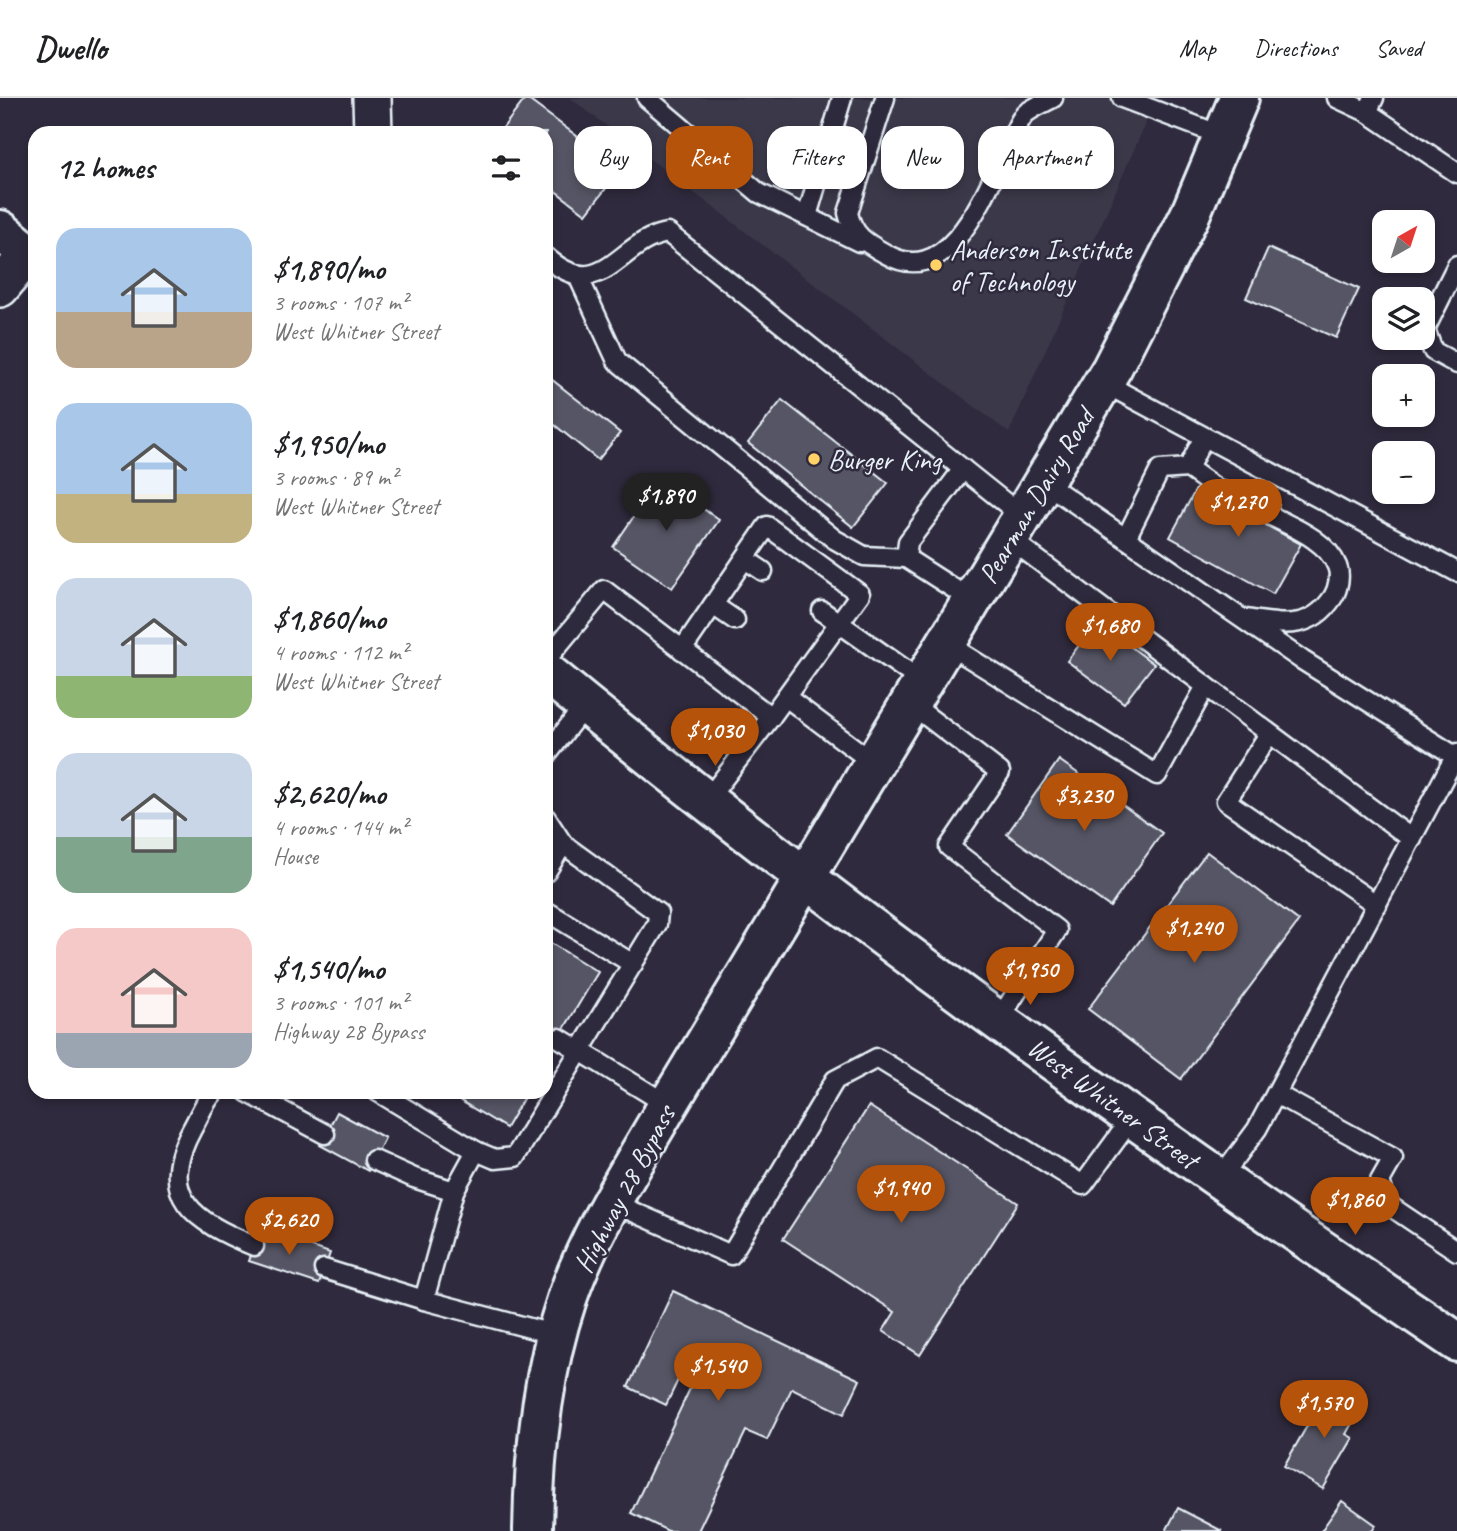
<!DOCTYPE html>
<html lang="en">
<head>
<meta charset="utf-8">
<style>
  :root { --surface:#fff; --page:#f2f2f2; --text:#202124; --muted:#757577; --line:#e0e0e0; --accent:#b45309 }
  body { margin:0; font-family:Caveat,sans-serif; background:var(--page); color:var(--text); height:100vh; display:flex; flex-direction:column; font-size:26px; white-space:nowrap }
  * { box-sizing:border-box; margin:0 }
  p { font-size:23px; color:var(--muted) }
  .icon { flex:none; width:38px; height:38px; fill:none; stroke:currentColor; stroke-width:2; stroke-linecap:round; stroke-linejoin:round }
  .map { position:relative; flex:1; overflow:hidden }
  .sheet { position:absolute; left:28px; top:28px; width:525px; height:973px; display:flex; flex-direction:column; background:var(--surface); border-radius:21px; box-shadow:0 4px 10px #0003 }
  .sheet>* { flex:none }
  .hud { position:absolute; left:574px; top:28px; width:665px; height:63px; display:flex; gap:14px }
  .needle { width:46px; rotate:39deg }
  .tools { position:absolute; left:1372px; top:112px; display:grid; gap:14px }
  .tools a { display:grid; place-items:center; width:63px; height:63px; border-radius:14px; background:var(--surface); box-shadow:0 4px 10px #0003; font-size:35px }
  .price { position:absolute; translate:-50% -60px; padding:0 16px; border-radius:24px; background:var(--accent); color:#fff; font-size:23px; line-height:46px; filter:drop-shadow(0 2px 4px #0008) }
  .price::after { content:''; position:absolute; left:50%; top:42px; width:21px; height:16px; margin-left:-10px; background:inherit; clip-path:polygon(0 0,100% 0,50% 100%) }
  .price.on { background:#222; color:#fff }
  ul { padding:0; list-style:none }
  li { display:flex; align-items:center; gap:21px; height:175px; padding:0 28px }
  li span { display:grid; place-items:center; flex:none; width:196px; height:140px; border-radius:21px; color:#555 }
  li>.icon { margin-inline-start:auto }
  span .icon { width:84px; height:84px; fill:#fffc; stroke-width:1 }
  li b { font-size:30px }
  h2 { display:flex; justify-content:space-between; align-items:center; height:84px; padding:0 28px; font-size:30px }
  .tag { padding:0 24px; border-radius:21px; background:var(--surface); box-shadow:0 4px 10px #0003; font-size:24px; line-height:63px }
  .tag.on { background:var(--accent); color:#fff }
  header { display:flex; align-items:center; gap:42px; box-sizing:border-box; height:98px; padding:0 35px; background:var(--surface); border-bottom:2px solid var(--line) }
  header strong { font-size:33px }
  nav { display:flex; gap:38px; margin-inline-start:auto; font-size:24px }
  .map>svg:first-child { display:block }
  .built { fill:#3b3749 }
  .building { fill:#575565; stroke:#e8f1f8; stroke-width:2 }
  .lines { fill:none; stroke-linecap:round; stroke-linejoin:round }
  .lane-casing { stroke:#e8f1f8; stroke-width:23 }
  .street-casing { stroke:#e8f1f8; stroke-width:42 }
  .secondary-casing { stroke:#e8f1f8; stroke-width:44 }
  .highway-casing { stroke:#e8f1f8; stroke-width:44 }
  .lane { stroke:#2f2a3d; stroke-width:18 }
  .street { stroke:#2f2a3d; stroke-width:37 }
  .secondary { stroke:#2f2a3d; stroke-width:38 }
  .highway { stroke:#2f2a3d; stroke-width:38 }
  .poi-dot { fill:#ffd166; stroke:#2f2a3d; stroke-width:2.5 }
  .labels { text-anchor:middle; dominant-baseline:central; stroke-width:5; stroke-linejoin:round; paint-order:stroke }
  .poi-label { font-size:28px; fill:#e8f1f8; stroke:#2f2a3d; text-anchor:start }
  .street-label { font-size:28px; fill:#e8f1f8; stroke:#2f2a3d }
</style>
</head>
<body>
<header>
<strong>Dwello</strong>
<nav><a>Map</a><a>Directions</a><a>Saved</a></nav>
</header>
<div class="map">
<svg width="1457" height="1433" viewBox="0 0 1457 1433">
  <rect width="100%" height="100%" fill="#2f2a3d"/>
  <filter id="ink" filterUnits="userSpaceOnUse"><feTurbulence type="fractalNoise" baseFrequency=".0143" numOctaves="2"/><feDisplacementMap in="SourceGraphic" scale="14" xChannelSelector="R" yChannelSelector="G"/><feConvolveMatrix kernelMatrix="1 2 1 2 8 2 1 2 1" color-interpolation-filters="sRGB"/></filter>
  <g filter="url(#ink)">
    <polygon class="built" points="570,0 1157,0 1009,335"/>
    <g class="building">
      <polygon points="526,0 621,71 586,116 546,86 546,35 499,35"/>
      <polygon points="1268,150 1359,191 1336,240 1246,200"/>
      <polygon points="546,277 620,335 598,362 546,320"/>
      <polygon points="782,302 888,385 853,429 748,345"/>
      <polygon points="660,380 719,422 672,490 613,449"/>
      <polygon points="1196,391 1246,419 1259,396 1279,407 1268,428 1301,446 1273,496 1170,439"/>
      <polygon points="1097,524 1154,566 1124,605 1067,563"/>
      <polygon points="1059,662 1162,735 1110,809 1007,736"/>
      <polygon points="1207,754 1299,823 1181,981 1088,911"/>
      <polygon points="546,842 598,874 546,961"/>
      <polygon points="446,994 527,994 506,1030"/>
      <polygon points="869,1008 1018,1105 920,1257 883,1233 895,1214 783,1141"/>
      <polygon points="337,1014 385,1040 368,1073 320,1047"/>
      <polygon points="260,1131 330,1155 319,1186 249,1163"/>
      <polygon points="673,1193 860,1282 844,1316 792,1290 767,1342 746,1333 698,1433 668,1433 631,1415 705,1259 692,1253 666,1307 628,1289"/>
      <polygon points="1329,1290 1361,1309 1346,1336 1353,1340 1323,1391 1284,1368"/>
      <polygon points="1342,1403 1376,1427 1372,1433 1321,1433"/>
      <polygon points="1178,1410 1222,1433 1166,1433"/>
    </g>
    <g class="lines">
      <g class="lane-casing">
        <g id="lane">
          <polyline points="647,0 759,95 859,144"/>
          <path d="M885,0L848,115C853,138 866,145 886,156C951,194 988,88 1009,45C1014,37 1018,23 1025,16C1032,10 1044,5 1053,0"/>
          <polyline points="1122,0 1223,38"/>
          <polyline points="1337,0 1367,14 1374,0"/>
          <polyline points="1367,14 1457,75"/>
          <polyline points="807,118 842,0"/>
          <path d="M546,159C603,209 619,141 668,135L1023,419"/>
          <polyline points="1457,167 1425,231 1433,253 1457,266"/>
          <polyline points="578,178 617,263 834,441 864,458 906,460"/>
          <polyline points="1104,285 1457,474"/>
          <polyline points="1188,370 1216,390 1252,408"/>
          <polyline points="963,371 908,444 906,460 973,503"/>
          <polyline points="1044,384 1302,562 1455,658"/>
          <polyline points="1126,440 1160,372 1188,370 1204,339"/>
          <polyline points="745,461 763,473"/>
          <polyline points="713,507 735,522"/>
          <polyline points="822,513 924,585"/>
          <path d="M1245,521C1281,526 1310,534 1333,499C1338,491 1341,477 1337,468C1327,443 1295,430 1273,419"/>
          <polyline points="947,546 1157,677 1206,588 1010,441"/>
          <polyline points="682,552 767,428 860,496 771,619"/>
          <polyline points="546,562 604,492 771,619 707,702"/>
          <polyline points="1206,588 1412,741"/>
          <polyline points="786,599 875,666"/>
          <polyline points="911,606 1000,674 949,749 1057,832 998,923"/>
          <polyline points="1269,636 1226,703 1377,807"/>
          <polyline points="546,658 585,607"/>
          <polyline points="546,774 563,746"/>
          <polyline points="546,813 633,866"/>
          <polyline points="559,940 668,1007"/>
          <path d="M214,994C204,1004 199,1019 192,1031C155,1099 194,1123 254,1148"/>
          <polyline points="247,994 325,1036"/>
          <polyline points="378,994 476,1053 454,1093 424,1202 556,1237"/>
          <polyline points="1276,996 1393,1060 1380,1083 1387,1106 1457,1153"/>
          <polyline points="476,1053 495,1061 515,1059 657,826 658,815 563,746 546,720"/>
          <polyline points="374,1062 414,1080 454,1093"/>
          <polyline points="1220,1081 1257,1031 1457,655"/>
          <polyline points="613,1105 731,1157 835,982 877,960 1083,1087 1132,1020"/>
          <polyline points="324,1171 424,1202"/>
        </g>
      </g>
      <g class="street-casing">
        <g id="street">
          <polyline points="372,0 373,35"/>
          <polyline points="0,190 29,155"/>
        </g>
      </g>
      <g class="secondary-casing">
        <g id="secondary">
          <polyline points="0,132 35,161"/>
          <path d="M546,574C837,814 1145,1033 1457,1244"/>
        </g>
      </g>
      <g class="highway-casing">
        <path id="highway" d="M533,1433C534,1355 542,1275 567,1201C590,1133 632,1069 668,1007L1112,270L1190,117L1239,0"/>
      </g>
      <use href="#lane" class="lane"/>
      <use href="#street" class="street"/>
      <use href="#secondary" class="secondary"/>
      <use href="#highway" class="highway"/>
    </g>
  </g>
  <g class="poi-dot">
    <circle cx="936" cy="167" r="7"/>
    <circle cx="814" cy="361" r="7"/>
  </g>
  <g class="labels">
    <g class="poi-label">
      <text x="950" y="151">Anderson Institute<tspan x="950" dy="32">of Technology</tspan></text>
      <text x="828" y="361">Burger King</text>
    </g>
    <g class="street-label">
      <text transform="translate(1036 398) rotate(-59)">Pearman Dairy Road</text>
      <text transform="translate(1113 1005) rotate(36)">West Whitner Street</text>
      <text transform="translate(624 1091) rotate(-62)">Highway 28 Bypass</text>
    </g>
  </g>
</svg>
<div class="tools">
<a><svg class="needle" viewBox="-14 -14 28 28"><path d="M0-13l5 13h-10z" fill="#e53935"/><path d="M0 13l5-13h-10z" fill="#757577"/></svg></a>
<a><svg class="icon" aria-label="layers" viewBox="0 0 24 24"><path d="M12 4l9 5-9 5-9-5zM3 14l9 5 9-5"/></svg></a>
<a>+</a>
<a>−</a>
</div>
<b class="price on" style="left:666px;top:435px">$1,890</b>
<b class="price" style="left:1238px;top:441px">$1,270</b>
<b class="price" style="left:1110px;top:565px">$1,680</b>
<b class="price" style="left:715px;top:670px">$1,030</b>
<b class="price" style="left:1084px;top:735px">$3,230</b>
<b class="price" style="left:1194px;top:867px">$1,240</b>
<b class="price" style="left:1030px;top:909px">$1,950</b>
<b class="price" style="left:901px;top:1127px">$1,940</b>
<b class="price" style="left:1355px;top:1139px">$1,860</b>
<b class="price" style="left:289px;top:1159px">$2,620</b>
<b class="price" style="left:718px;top:1305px">$1,540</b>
<b class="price" style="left:1324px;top:1342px">$1,570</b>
<div class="hud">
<a class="tag">Buy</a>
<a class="tag on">Rent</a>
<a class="tag">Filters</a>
<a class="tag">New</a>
<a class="tag">Apartment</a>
</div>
<section class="sheet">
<h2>12 homes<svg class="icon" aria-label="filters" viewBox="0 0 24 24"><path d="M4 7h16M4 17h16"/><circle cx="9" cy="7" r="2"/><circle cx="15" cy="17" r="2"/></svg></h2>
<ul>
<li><span style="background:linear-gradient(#a9c7e8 60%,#b9a48a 0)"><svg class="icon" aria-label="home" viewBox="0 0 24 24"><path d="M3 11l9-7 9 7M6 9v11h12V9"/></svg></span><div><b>$1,890/mo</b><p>3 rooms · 107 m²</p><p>West Whitner Street</p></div></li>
<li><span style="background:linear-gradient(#a9c7e8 65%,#c2b280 0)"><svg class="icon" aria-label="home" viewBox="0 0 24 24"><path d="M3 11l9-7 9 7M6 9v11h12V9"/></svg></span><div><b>$1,950/mo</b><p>3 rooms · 89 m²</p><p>West Whitner Street</p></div></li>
<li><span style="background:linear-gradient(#c9d6e8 70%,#8fb573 0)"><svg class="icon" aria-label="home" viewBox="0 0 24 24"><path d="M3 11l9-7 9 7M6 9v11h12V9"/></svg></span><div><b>$1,860/mo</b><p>4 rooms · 112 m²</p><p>West Whitner Street</p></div></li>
<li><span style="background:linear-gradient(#c9d6e8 60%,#7fa58c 0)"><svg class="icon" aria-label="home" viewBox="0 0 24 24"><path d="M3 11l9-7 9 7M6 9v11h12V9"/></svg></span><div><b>$2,620/mo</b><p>4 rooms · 144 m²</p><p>House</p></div></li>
<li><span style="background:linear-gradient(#f6c9c9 75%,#9aa5b1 0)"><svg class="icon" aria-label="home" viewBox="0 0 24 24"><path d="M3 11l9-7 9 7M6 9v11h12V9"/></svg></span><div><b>$1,540/mo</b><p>3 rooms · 101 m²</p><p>Highway 28 Bypass</p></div></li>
</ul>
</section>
</div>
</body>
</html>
